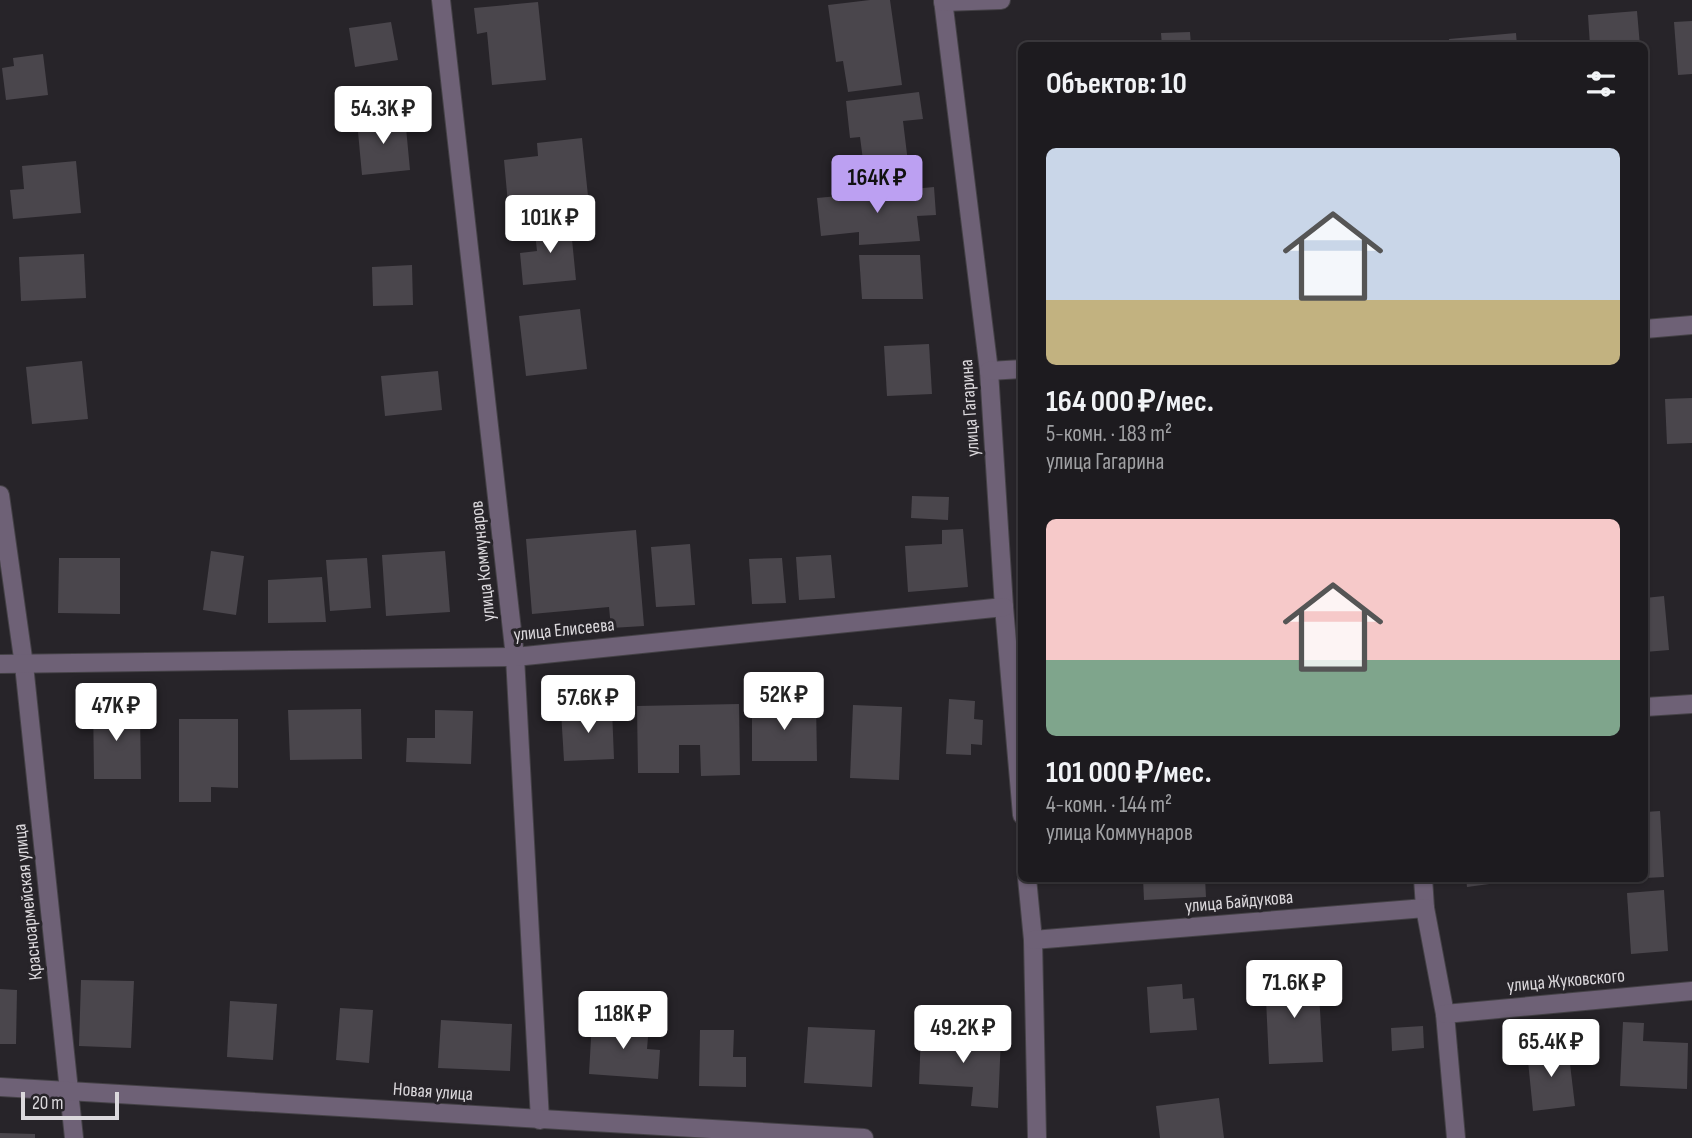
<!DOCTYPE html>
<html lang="ru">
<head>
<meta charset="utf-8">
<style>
  :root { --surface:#1d1b1f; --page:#2a282c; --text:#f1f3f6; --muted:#a0a1a4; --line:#3b393d; --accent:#bca0f2 }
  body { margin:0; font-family:"Sofia Sans Condensed",sans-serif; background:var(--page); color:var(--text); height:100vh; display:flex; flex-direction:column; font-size:26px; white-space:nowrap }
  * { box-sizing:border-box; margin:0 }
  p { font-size:23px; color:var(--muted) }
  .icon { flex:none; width:38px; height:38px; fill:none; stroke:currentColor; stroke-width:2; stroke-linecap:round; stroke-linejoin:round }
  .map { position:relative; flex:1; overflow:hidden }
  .drawer { position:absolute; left:1018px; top:42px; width:630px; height:840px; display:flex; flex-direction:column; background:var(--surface); border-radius:10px; box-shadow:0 2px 5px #0004,0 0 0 2px var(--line) }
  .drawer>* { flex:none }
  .scale { position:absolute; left:21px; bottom:18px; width:98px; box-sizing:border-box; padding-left:7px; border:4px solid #dbd8dc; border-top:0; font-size:19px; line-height:24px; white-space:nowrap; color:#dbd8dc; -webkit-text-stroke:5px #272429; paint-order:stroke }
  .price { position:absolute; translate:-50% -60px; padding:0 16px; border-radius:7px; background:#fff; color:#222; font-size:23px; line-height:46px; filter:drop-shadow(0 2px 4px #0008) }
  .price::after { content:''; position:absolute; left:50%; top:42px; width:21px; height:16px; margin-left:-10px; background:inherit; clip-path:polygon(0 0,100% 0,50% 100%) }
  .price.active { background:var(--accent); color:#111 }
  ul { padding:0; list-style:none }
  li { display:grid; align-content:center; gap:14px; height:371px; padding:0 28px }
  li span { display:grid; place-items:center; height:217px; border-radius:10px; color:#555 }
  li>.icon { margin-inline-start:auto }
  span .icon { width:126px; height:126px; fill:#fffc; stroke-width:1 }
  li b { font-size:30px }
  h2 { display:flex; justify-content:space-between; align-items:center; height:84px; padding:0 28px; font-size:30px }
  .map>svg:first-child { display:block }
  .building { fill:#4a464c }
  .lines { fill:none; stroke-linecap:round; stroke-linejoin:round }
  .minor-casing { stroke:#444146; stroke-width:20 }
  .minor { stroke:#6e6176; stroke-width:18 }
  .labels { text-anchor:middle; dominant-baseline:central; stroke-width:6; stroke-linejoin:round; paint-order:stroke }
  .street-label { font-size:19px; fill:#dbd8dc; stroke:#272429 }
</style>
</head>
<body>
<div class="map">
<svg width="1692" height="1138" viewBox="0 0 1692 1138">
  <rect width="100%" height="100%" fill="#272429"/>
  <g class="building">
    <polygon points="870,0 890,0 902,85 848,92 843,61 836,62 828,5"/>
    <polygon points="538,2 546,80 492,85 487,32 477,34 474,8"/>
    <polygon points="1637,11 1640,46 1590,46 1588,15"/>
    <polygon points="1692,21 1692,74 1678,75 1674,22"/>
    <polygon points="391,22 398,60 355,67 349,28"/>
    <polygon points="1190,32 1191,46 1162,46 1161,33"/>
    <polygon points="1516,33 1517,46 1450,46 1449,39"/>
    <polygon points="43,54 48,95 6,100 2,68 14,66 13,58"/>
    <polygon points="919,92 923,119 903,121 910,179 866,183 860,137 850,138 846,101"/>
    <polygon points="405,117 410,170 362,175 357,121"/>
    <polygon points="582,138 588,196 508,204 504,160 538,156 537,143"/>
    <polygon points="76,161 81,213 13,219 10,190 24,189 22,166"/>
    <polygon points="934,187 936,215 917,216 920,241 859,245 859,232 821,236 817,198"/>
    <polygon points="570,219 576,280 523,285 520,253 537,251 534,223"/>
    <polygon points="84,254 86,298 21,301 19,257"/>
    <polygon points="859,255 920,255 923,299 862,299"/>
    <polygon points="412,265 413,305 373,306 372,267"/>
    <polygon points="580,309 587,369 526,376 519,316"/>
    <polygon points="929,344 932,394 887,396 884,346"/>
    <polygon points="82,361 88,419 32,424 26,367"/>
    <polygon points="438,371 442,410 385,416 381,376"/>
    <polygon points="1692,398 1692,443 1667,444 1665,399"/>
    <polygon points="912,496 949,497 948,520 911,518"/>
    <polygon points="963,529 968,587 908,592 905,546 942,544 942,530"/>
    <polygon points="636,530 644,626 611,628 609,607 532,614 526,539"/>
    <polygon points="690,544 695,605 656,607 651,547"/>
    <polygon points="211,551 244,556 236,615 203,610"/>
    <polygon points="445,551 450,612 386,616 382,555"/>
    <polygon points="831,555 835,598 799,600 796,557"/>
    <polygon points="59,558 120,558 120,614 58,613"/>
    <polygon points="367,558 371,608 330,611 326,560"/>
    <polygon points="782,558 786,603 752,604 749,559"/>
    <polygon points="322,577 326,622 268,623 268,580"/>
    <polygon points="1664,596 1669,650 1645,652 1645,598"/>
    <polygon points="93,697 111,697 111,714 140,714 141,779 94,779"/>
    <polygon points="949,699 975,701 974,719 983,720 982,745 971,744 971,755 946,754"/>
    <polygon points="816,703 817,761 752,761 752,704"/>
    <polygon points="739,704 740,775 701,776 700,745 679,745 679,773 638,773 637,706"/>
    <polygon points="853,705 902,707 899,780 850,778"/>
    <polygon points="361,709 362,759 290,760 288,710"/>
    <polygon points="612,709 614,759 564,761 561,711"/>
    <polygon points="435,710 473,711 471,764 406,762 407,738 435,738"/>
    <polygon points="179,719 238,719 238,788 211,787 211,802 179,802"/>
    <polygon points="1660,811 1664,877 1645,878 1645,812"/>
    <polygon points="1143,878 1205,878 1206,897 1144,900"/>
    <polygon points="1466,878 1519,878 1519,880 1467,887"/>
    <polygon points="1664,890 1668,951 1631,954 1627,893"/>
    <polygon points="1318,975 1323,1062 1269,1064 1265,977"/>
    <polygon points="81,980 134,981 131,1048 79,1046"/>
    <polygon points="1182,984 1183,999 1194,998 1197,1030 1150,1033 1147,987"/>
    <polygon points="0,989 17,990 16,1044 0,1044"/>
    <polygon points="230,1001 277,1004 273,1060 227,1057"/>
    <polygon points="340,1008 373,1010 369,1063 336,1060"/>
    <polygon points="441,1020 512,1024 510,1071 438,1068"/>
    <polygon points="592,1021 649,1025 647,1049 660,1050 658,1079 589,1074"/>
    <polygon points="1623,1022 1644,1023 1643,1041 1688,1043 1687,1089 1620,1086"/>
    <polygon points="1423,1026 1424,1048 1392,1051 1391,1028"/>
    <polygon points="808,1027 875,1030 872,1087 804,1083"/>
    <polygon points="700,1030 734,1030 733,1057 746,1057 746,1087 699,1086"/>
    <polygon points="921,1033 1001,1037 998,1108 971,1106 973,1087 919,1084"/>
    <polygon points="1568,1047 1575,1106 1533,1111 1527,1051"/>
    <polygon points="1219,1098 1224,1138 1160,1138 1156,1106"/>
    <polygon points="0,1133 35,1134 35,1138 0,1138"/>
  </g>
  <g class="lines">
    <g class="minor-casing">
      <g id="minor">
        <polyline points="441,0 515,657 540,1120"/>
        <polyline points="943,0 989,371 1004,607 1022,815"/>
        <polyline points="943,2 1001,0"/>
        <polyline points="1645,329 1692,325"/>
        <polyline points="989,371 1022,369"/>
        <polyline points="0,495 24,665 74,1138"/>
        <polyline points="0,664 515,657 1004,607"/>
        <polyline points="1645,707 1692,704"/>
        <polyline points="1027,878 1033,940 1037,1138"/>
        <polyline points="1423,878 1425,908"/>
        <polyline points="1033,940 1425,908 1445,1014 1456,1138"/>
        <polyline points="1445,1014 1692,991"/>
        <polyline points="0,1087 864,1138"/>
      </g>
    </g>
    <use href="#minor" class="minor"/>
  </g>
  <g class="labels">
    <g class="street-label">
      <text transform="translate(970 408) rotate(-94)">улица Гагарина</text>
      <text transform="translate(483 561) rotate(-96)">улица Коммунаров</text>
      <text transform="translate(564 630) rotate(-6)">улица Елисеева</text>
      <text transform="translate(28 902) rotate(-96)">Красноармейская улица</text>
      <text transform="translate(1239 902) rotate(-5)">улица Байдукова</text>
      <text transform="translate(1566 981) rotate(-5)">улица Жуковского</text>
      <text transform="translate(433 1092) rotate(4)">Новая улица</text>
    </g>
  </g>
</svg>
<div class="scale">20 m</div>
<b class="price" style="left:383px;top:146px">54.3K ₽</b>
<b class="price active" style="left:877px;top:215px">164K ₽</b>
<b class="price" style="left:550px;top:255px">101K ₽</b>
<b class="price" style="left:784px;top:732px">52K ₽</b>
<b class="price" style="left:588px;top:735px">57.6K ₽</b>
<b class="price" style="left:116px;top:743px">47K ₽</b>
<b class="price" style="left:1294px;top:1020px">71.6K ₽</b>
<b class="price" style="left:623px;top:1051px">118K ₽</b>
<b class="price" style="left:963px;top:1065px">49.2K ₽</b>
<b class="price" style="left:1551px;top:1079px">65.4K ₽</b>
<section class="drawer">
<h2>Объектов: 10<svg class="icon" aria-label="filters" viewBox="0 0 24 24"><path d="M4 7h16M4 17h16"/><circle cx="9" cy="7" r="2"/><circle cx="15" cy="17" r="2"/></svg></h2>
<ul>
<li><span style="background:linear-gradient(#c9d6e8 70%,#c2b280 0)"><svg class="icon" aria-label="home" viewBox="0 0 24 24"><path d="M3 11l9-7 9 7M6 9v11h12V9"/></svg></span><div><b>164 000 ₽/мес.</b><p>5-комн. · 183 m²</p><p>улица Гагарина</p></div></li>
<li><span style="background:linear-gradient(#f6c9c9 65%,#7fa58c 0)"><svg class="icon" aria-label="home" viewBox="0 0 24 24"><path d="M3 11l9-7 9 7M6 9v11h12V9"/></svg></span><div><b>101 000 ₽/мес.</b><p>4-комн. · 144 m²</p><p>улица Коммунаров</p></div></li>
</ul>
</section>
</div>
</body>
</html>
